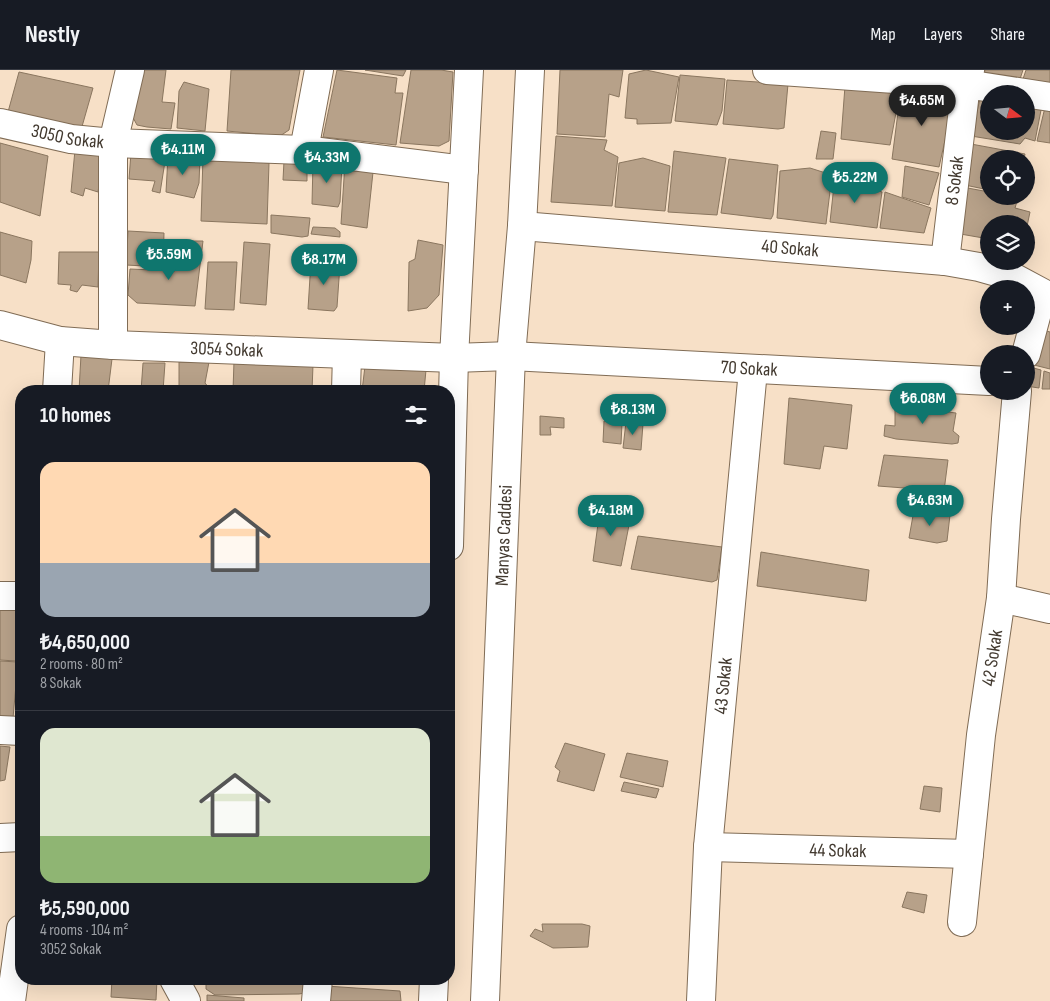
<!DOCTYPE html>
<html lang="en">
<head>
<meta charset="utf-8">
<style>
  :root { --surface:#171b24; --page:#242831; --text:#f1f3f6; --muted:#9ea1a6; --line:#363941; --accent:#0f766e }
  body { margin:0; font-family:"Sofia Sans Condensed",sans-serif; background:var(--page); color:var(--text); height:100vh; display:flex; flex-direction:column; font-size:19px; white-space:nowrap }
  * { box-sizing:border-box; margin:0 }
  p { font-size:16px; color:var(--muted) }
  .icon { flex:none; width:28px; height:28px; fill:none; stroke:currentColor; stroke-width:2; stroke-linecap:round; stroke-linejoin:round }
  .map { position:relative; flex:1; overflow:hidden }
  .details { position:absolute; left:15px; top:315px; width:440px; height:600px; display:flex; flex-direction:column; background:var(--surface); border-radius:20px; box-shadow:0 5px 20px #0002 }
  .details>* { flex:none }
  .needle { width:32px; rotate:106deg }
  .controls { position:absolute; left:980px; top:15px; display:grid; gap:10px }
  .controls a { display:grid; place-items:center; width:55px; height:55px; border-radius:50%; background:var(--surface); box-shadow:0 5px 20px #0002; font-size:25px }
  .price { position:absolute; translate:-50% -42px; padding:0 11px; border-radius:18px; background:var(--accent); color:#fff; font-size:16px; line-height:32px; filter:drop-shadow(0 1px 2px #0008) }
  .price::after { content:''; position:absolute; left:50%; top:30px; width:15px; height:11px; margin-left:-8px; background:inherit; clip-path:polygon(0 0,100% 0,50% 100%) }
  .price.active { background:#222; color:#fff }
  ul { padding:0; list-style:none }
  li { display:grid; align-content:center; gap:10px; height:265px; padding:0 25px }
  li+li { border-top:1px solid var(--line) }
  li span { display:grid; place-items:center; height:155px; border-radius:15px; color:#555 }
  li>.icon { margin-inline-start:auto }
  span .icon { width:90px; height:90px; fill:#fffc; stroke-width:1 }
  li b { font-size:21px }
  h2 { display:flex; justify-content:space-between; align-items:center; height:60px; padding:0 25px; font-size:21px }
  header { display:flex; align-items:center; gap:30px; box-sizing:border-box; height:70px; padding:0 25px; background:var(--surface); border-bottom:1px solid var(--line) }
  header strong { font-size:24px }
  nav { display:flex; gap:28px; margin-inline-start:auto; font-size:18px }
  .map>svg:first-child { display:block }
  .building { fill:#b7a189; stroke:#8a765f }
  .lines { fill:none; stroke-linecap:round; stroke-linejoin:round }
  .minor-casing { stroke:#806c55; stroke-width:30 }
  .major-casing { stroke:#806c55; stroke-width:30 }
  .minor { stroke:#fff; stroke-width:28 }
  .major { stroke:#fff; stroke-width:28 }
  .labels { text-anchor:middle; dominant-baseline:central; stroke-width:4; stroke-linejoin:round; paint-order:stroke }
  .street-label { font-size:19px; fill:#42392f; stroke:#fff }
</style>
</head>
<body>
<header>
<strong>Nestly</strong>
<nav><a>Map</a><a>Layers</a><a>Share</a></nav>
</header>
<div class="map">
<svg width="1050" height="931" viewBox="0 0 1050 931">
  <rect width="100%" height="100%" fill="#f7e0c7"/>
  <g class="building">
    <polygon points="140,0 166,0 162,32 175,33 171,59 147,57 137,55 130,42"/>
    <polygon points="231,0 300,0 289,60 280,66 227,61"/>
    <polygon points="337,0 397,8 395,23 403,23 396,75 323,67"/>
    <polygon points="365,0 406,0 403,6"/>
    <polygon points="411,0 441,0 453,2 449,71 439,76 400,73"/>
    <polygon points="560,0 623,0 619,27 609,24 605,67 557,64"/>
    <polygon points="646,0 679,7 671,53 637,54 637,49 625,48 629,4"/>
    <polygon points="985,0 1023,0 1019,12 984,4"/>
    <polygon points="1026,0 1050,0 1050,18 1021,15"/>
    <polygon points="19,2 93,18 81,60 8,42"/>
    <polygon points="680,5 725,9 722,41 717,55 675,51"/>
    <polygon points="727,10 788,14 784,58 778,59 723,54"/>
    <polygon points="184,12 209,19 205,61 177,58 179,21"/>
    <polygon points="845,16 900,21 890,75 841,69"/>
    <polygon points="901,19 955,26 939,97 892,89"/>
    <polygon points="981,25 989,27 989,61 1026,61 1026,30 1042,35 1035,71 1025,68 1020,74 971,66"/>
    <polygon points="1046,33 1050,34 1050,73 1037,71"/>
    <polygon points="821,61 836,63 833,89 816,89"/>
    <polygon points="556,66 607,70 604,80 618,87 612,136 551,132"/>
    <polygon points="0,73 48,86 40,146 0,132"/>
    <polygon points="971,74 1025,84 1024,89 989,89 989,120 960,114"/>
    <polygon points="75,80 104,83 98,122 85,118 83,126 71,122"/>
    <polygon points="674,81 726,88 717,145 668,142"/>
    <polygon points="131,83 166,85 160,123 152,121 155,111 129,109"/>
    <polygon points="168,86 200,87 199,113 194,128 166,122"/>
    <polygon points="203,87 269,93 267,154 201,151"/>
    <polygon points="643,88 670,96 665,141 615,137 619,93"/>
    <polygon points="729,89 778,95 773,145 771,149 721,143"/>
    <polygon points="284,91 307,93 307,111 283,110"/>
    <polygon points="313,92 342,95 340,132 338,137 312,134"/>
    <polygon points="345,93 374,93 367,158 341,154"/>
    <polygon points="905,96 939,103 929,135 902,127"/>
    <polygon points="810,98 832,105 826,154 777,148 780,101"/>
    <polygon points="835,106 882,122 877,158 830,152"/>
    <polygon points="957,116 989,122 989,126 1008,126 1018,128 1015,138 1030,142 1026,161 1026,154 989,154 989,169 949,162"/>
    <polygon points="885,122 931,138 924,163 880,158"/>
    <polygon points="271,145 310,148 308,166 302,167 271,163"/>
    <polygon points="313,157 335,158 340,162 340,167 311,164"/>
    <polygon points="128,161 164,163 163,197 126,195"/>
    <polygon points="0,162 32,171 31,190 26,213 0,205"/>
    <polygon points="418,170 443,175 439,225 427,238 408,241 409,192 415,189"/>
    <polygon points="182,171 203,171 195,236 137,233 128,225 130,199 175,201 182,189"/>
    <polygon points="244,172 270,174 266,235 240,233"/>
    <polygon points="59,182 99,182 98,217 82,215 77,222 70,220 71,215 58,214"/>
    <polygon points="311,191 340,194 337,237 334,241 308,239"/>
    <polygon points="208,192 237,192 234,240 205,239"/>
    <polygon points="1040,259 1050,262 1050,299 1026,293"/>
    <polygon points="81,285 112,289 108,321 79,321"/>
    <polygon points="234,291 313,295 312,321 233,321"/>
    <polygon points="179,292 209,292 205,313 211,320 211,321 179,321"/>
    <polygon points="143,293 165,293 163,321 141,321"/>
    <polygon points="365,296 426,300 424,321 362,321"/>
    <polygon points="1026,296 1041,300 1039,318 1026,316"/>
    <polygon points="1044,301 1050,303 1050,319 1042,319"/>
    <polygon points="789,328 852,335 847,379 824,376 820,399 784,394"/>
    <polygon points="902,331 911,338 932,342 932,333 937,333 942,334 940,341 956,343 953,361 959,366 958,373 952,374 896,369 884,366 885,355 895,356 895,338 900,338"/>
    <polygon points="540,346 564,348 564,358 550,357 551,365 540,365"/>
    <polygon points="604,351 622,353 621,374 603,372"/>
    <polygon points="626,352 643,354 641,380 623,378"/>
    <polygon points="884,385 948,390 944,421 878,416"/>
    <polygon points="600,439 631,445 621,496 593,491"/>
    <polygon points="914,440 950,445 947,471 937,473 909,468"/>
    <polygon points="638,466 722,477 717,510 712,512 631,499"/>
    <polygon points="761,482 869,500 866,531 757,516"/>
    <polygon points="0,527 21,528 16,591 0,590"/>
    <polygon points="0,591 18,592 13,648 0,650"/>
    <polygon points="565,673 605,684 594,721 557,711 560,701 555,697"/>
    <polygon points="0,676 10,677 5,710 0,711"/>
    <polygon points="627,683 668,691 663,717 620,707"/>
    <polygon points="624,712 659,719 656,728 621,721"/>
    <polygon points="924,716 942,718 940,742 920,739"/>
    <polygon points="907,822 927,825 924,843 902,837"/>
    <polygon points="542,854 582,854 590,856 588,877 553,878 530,866 535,859 543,862"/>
    <polygon points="112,909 157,909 156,930 111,927"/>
    <polygon points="206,909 306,909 305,923 299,924 215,925 206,919"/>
    <polygon points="327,909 374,909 374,914 326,913"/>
    <polygon points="326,916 400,921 401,931 324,931"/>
    <polygon points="207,925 244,928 244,931 207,931"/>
  </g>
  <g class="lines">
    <g class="minor-casing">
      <g id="minor">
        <polyline points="767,0 966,14 1050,27"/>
        <path id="s1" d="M0,53L71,69L113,73L304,80L464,100"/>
        <polyline points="304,80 319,0"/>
        <path id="s2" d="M522,156L945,191L979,197L1011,206L1050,227"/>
        <path id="s3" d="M945,191L966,14L970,0"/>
        <path id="s4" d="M0,255L60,271L113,275L454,288L511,286L989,311"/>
        <polyline points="113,275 113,73 130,0"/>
        <polyline points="1026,284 1042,224"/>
        <polyline points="57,321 60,271"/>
        <polyline points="346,321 347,284"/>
        <polyline points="0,526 21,526"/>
        <polyline points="1001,528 1050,539"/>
        <polyline points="0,660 21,661"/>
        <polyline points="0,768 21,767"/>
        <path id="s5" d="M708,777L969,784"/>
        <path id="s6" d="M962,852L981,665L1001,528L1006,449L1017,321"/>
        <polyline points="174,909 186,931"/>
        <polyline points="11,931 21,859"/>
        <polyline points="316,931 318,909"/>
        <path id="s7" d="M701,931L708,777L753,300"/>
      </g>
    </g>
    <g class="major-casing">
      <g id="major">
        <polyline points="449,476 454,288 469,0"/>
        <polyline points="433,931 434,909"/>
        <path id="s8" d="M485,931L511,286L522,156L530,0"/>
      </g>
    </g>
    <use href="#minor" class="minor"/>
    <use href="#major" class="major"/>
  </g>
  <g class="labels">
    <g class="street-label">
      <text stroke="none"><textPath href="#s1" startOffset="69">3050 Sokak</textPath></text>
      <text stroke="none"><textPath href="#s3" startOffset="81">8 Sokak</textPath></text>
      <text stroke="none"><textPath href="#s2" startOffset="269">40 Sokak</textPath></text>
      <text stroke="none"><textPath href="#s4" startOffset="229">3054 Sokak</textPath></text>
      <text stroke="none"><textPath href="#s4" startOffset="752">70 Sokak</textPath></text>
      <text stroke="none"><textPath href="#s8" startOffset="466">Manyas Caddesi</textPath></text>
      <text stroke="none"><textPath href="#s6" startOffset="266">42 Sokak</textPath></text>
      <text stroke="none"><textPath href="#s7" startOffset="316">43 Sokak</textPath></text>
      <text stroke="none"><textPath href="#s5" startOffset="130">44 Sokak</textPath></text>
    </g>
  </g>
</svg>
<div class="controls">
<a><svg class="needle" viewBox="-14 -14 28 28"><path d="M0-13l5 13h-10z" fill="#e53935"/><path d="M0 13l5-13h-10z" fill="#9ea1a6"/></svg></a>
<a><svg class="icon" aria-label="locate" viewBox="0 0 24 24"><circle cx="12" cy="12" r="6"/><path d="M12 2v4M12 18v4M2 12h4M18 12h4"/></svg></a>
<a><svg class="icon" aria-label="layers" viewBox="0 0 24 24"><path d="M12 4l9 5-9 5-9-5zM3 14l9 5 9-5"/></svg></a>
<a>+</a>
<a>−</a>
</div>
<b class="price active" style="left:922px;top:57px">₺4.65M</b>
<b class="price" style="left:183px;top:106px">₺4.11M</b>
<b class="price" style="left:327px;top:114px">₺4.33M</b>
<b class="price" style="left:855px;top:134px">₺5.22M</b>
<b class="price" style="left:169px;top:211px">₺5.59M</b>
<b class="price" style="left:324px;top:216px">₺8.17M</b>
<b class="price" style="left:923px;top:355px">₺6.08M</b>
<b class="price" style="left:633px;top:366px">₺8.13M</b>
<b class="price" style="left:930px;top:457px">₺4.63M</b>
<b class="price" style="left:611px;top:467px">₺4.18M</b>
<section class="details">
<h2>10 homes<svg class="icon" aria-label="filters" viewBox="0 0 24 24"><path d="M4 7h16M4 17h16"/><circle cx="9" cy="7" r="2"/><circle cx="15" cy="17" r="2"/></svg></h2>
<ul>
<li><span style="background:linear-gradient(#ffd9b3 65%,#9aa5b1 0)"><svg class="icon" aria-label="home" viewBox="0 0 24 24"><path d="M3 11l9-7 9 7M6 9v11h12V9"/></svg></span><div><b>₺4,650,000</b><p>2 rooms · 80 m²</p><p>8 Sokak</p></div></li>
<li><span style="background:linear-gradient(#dfe7d0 70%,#8fb573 0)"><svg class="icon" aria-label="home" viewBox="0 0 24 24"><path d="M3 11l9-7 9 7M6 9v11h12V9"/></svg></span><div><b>₺5,590,000</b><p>4 rooms · 104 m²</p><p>3052 Sokak</p></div></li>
</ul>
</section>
</div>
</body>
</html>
